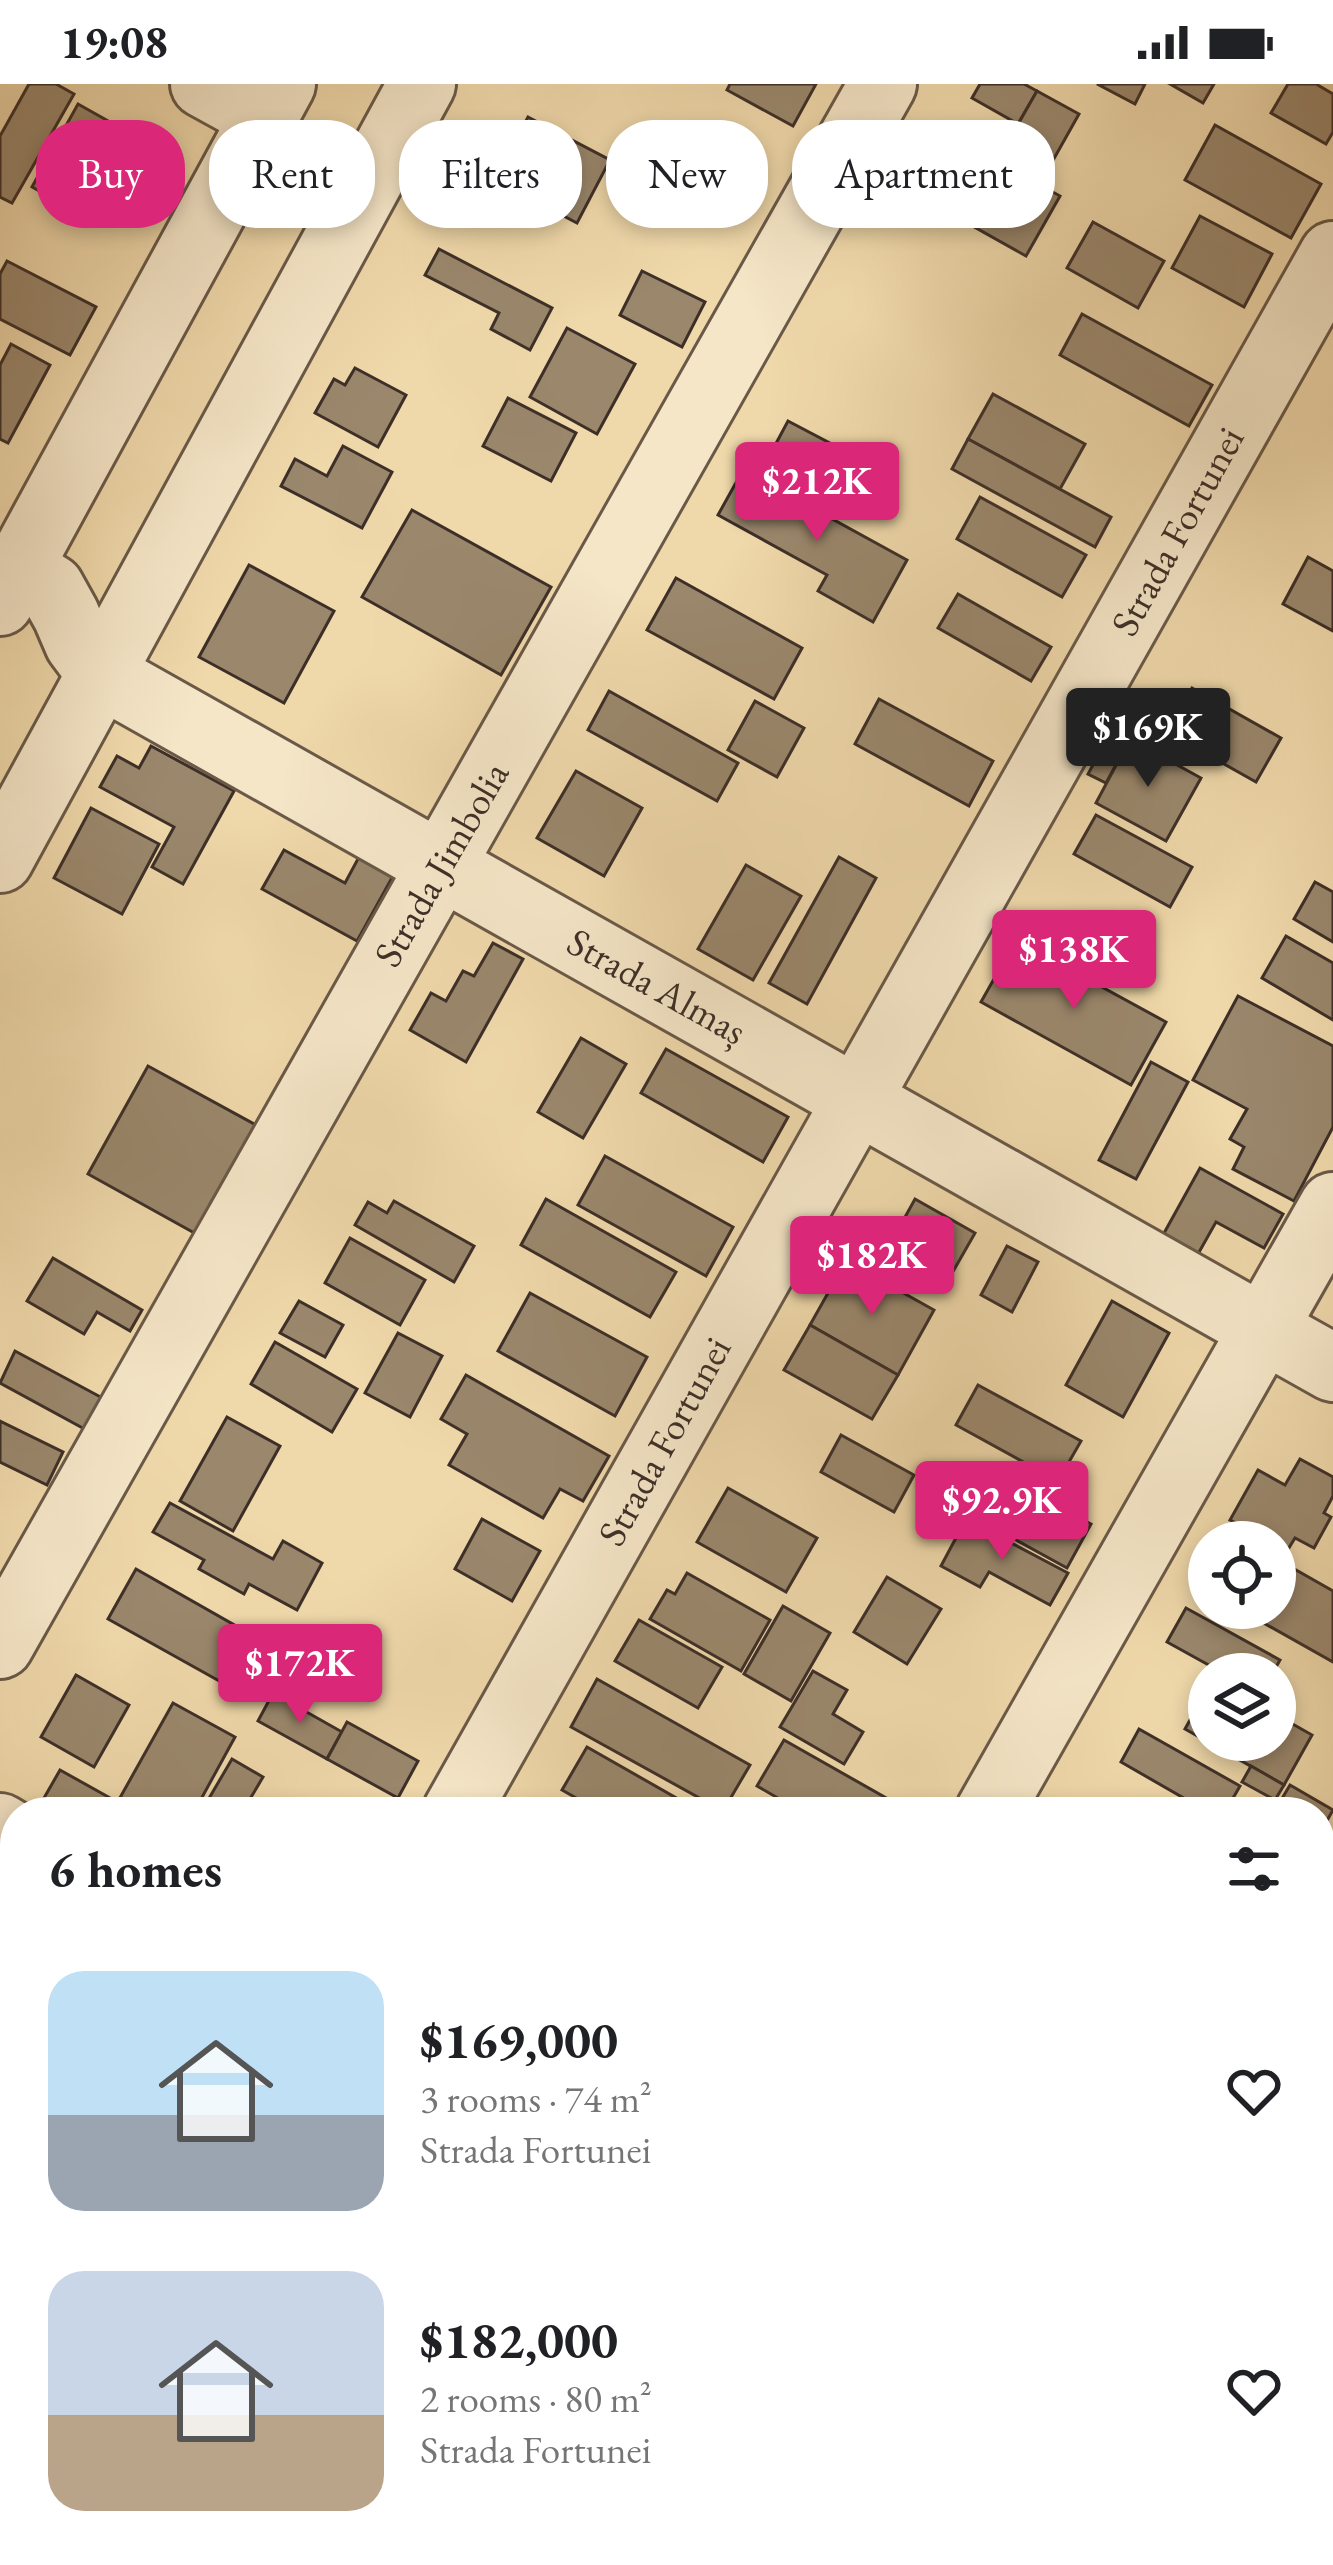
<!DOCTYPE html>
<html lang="en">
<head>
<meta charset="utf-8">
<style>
  :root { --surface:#fff; --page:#f2f2f2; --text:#202124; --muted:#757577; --accent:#db2777 }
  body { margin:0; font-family:"EB Garamond",serif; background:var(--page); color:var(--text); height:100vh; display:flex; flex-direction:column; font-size:45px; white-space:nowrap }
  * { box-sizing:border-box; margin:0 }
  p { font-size:39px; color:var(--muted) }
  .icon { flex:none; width:66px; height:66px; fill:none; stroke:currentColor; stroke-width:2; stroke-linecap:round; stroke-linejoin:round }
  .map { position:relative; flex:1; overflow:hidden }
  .panel { position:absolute; left:0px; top:1713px; width:1335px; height:768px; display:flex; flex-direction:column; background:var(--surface); border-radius:48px 48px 0 0; box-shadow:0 6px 18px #0003 }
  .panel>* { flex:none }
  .guide { position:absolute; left:36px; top:36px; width:1263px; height:108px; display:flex; gap:24px }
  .tools { position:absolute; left:1188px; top:1437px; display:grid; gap:24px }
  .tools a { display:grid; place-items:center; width:108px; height:108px; border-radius:50%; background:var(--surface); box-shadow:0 6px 18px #0003; font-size:60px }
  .price { position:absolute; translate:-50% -102px; padding:0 27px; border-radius:12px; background:var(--accent); color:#fff; font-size:39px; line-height:78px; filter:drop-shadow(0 3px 6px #0008) }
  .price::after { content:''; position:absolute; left:50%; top:72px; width:36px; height:27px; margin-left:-18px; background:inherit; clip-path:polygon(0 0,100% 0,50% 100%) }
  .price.current { background:#222; color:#fff }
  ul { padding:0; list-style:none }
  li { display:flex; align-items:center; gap:36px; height:300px; padding:0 48px }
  li span { display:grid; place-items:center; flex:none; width:336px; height:240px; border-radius:36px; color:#555 }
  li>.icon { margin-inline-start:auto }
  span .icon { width:144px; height:144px; fill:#fffc; stroke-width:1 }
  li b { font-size:51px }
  h2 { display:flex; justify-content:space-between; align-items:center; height:144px; padding:0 48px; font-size:51px }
  .pill { padding:0 42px; border-radius:48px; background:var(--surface); box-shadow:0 6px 18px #0003; font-size:42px; line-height:108px }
  .pill.current { background:var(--accent); color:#fff }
  .status { display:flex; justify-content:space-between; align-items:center; height:84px; padding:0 60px; background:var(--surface); direction:ltr }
  .status svg { height:33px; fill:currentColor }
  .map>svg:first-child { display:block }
  .building { fill:#9a876c; stroke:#3d2f28; stroke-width:3 }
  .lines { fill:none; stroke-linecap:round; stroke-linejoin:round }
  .minor-casing { stroke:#6a5948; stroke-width:72 }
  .minor { stroke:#f5e6c8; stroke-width:66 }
  .labels { text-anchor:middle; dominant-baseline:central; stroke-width:9; stroke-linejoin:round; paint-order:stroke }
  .street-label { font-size:39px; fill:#3d2f28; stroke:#f5e6c8 }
</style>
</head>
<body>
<div class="status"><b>19:08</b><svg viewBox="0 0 49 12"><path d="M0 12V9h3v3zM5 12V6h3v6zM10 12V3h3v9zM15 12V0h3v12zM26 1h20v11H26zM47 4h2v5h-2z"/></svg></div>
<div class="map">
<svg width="1333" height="2481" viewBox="0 0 1333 2481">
  <rect width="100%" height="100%" fill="#efd8aa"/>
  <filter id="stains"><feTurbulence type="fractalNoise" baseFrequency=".00167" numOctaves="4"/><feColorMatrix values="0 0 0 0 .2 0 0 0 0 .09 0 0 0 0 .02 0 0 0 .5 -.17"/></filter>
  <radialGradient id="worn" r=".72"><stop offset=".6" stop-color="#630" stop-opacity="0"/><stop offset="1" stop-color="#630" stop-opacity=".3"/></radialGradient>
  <g class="building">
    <polygon points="29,0 56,0 74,10 12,119 0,113 0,52"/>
    <polygon points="730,0 816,0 793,42 727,6"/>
    <polygon points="980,0 1024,0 1037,7 1018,40 972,14"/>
    <polygon points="1097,0 1145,0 1135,20"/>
    <polygon points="1170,0 1214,0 1203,19"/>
    <polygon points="1288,0 1316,0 1333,10 1333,48 1326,60 1271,29"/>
    <polygon points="1037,7 1079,30 1047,87 1005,63"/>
    <polygon points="78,20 126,47 81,130 32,103"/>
    <polygon points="528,33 610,76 577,139 495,96"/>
    <polygon points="1215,41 1321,100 1291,154 1185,96"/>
    <polygon points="959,56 1060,112 1026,172 926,116"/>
    <polygon points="1200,132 1272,170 1244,223 1172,184"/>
    <polygon points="1093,138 1164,177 1138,224 1067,184"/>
    <polygon points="439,165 552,224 530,266 491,245 499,229 425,191"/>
    <polygon points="7,177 96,223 70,271 0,235 0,190"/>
    <polygon points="642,187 705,218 682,263 620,231"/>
    <polygon points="1082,230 1212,301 1189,342 1060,271"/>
    <polygon points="567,244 635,280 597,350 530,313"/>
    <polygon points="11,260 50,281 8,359 0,355 0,281"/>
    <polygon points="355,284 406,311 378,363 315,329 334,295 345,301"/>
    <polygon points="993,310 1085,360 1060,405 968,355"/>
    <polygon points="508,314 576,349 551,397 483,362"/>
    <polygon points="788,337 881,386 865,417 772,367"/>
    <polygon points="968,355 1111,433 1095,463 952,385"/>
    <polygon points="343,362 392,388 362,444 281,402 295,375 327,392"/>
    <polygon points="743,386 907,476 873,538 818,507 827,491 718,431"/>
    <polygon points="980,413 1086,471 1062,513 957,455"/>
    <polygon points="412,426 551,503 501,591 362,513"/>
    <polygon points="1308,473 1333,487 1333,547 1283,520"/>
    <polygon points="249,481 334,527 284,619 199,573"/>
    <polygon points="676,494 802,564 774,615 647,546"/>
    <polygon points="958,510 1051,563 1031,597 938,544"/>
    <polygon points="1192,604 1210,614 1196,639 1178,628"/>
    <polygon points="609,607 738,679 717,717 588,646"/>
    <polygon points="1210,614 1281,654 1256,698 1185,658"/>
    <polygon points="879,615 993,677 969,722 855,660"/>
    <polygon points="755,617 804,644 777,693 728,666"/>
    <polygon points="1112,646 1130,655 1106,699 1088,690"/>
    <polygon points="1130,655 1201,694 1166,757 1096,719"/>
    <polygon points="151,662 234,707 183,800 152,783 174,743 100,703 117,672 139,684"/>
    <polygon points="576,687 642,724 604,792 537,754"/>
    <polygon points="91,724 159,760 122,830 54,794"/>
    <polygon points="1096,731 1192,783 1170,823 1074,770"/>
    <polygon points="284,766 345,799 359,773 393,792 357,857 262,805"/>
    <polygon points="839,773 876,794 807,920 769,899"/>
    <polygon points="746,781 801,812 753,896 698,865"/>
    <polygon points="1315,798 1333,808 1333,858 1294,835"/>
    <polygon points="1286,852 1333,879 1333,936 1262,894"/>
    <polygon points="1016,856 1166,938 1131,1001 981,918"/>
    <polygon points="493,859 523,875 466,978 410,946 431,909 446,917 463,887 474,892"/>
    <polygon points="1238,912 1333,962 1333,1043 1294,1117 1233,1085 1244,1063 1230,1055 1247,1025 1193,996"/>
    <polygon points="581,954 626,980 583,1054 538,1028"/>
    <polygon points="666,965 788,1033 763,1078 641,1009"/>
    <polygon points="1151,978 1188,998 1136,1095 1099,1076"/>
    <polygon points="148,982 267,1047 207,1156 88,1090"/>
    <polygon points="605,1072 733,1143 706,1192 578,1121"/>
    <polygon points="1200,1084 1283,1130 1264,1164 1216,1138 1198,1170 1163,1151"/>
    <polygon points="546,1115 676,1188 650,1233 521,1161"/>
    <polygon points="915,1115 975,1149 947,1198 888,1164"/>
    <polygon points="394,1117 474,1162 454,1198 355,1141 368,1118 387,1129"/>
    <polygon points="350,1154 425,1196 400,1241 325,1199"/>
    <polygon points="1007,1162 1038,1178 1012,1228 981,1211"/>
    <polygon points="53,1174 142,1226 130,1247 97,1228 84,1250 27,1217"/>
    <polygon points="846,1177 934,1226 898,1291 810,1241"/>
    <polygon points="530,1209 647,1273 615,1332 498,1267"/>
    <polygon points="299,1217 343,1241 325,1273 280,1249"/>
    <polygon points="1112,1217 1169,1249 1123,1333 1066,1301"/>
    <polygon points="810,1241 898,1291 872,1335 784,1286"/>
    <polygon points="398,1249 442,1272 410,1333 365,1309"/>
    <polygon points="275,1258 357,1305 332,1348 251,1300"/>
    <polygon points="15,1267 108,1317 90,1348 0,1299"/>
    <polygon points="466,1291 609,1372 583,1417 560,1405 543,1434 449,1381 467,1350 441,1335"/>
    <polygon points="978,1301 1081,1357 1058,1397 956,1341"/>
    <polygon points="227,1333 280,1362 233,1447 180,1417"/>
    <polygon points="0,1337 63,1368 47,1401 0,1378"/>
    <polygon points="841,1351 914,1391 894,1428 821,1388"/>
    <polygon points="1300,1375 1333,1393 1333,1412 1324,1429 1331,1433 1314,1464 1295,1454 1287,1467 1275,1458 1230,1436 1258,1386 1285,1401"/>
    <polygon points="999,1388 1091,1440 1067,1484 1007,1451 1014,1440 980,1421"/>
    <polygon points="728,1404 817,1454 786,1508 697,1458"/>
    <polygon points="170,1419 273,1475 283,1457 322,1479 297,1526 249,1500 244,1510 199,1485 204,1476 153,1448"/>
    <polygon points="482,1435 540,1467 512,1517 455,1485"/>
    <polygon points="966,1435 1068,1489 1050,1521 989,1488 980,1503 941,1482"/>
    <polygon points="1275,1474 1333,1507 1333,1578 1237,1524 1275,1524"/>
    <polygon points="136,1485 266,1559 239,1608 108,1535"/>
    <polygon points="687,1489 770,1536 741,1587 650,1535 667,1506 675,1510"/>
    <polygon points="887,1493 941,1525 907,1580 854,1548"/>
    <polygon points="783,1522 830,1549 791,1617 744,1590"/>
    <polygon points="1186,1524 1280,1576 1272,1590 1225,1590 1167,1558"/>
    <polygon points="639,1536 722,1583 698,1624 615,1577"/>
    <polygon points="813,1587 847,1606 833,1630 863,1648 844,1680 780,1643"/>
    <polygon points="76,1591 129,1621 94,1683 41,1653"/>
    <polygon points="597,1595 750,1681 723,1727 571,1643"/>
    <polygon points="1209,1602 1209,1656 1275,1656 1275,1630 1312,1651 1284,1701 1185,1645"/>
    <polygon points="273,1609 342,1648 327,1675 258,1637"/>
    <polygon points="173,1619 235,1653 194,1728 112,1728"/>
    <polygon points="347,1638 418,1677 398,1714 327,1675"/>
    <polygon points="1139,1645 1240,1702 1225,1728 1208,1728 1121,1678"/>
    <polygon points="784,1656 911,1728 802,1728 757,1702"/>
    <polygon points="587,1663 701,1728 601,1728 562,1706"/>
    <polygon points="232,1675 263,1693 250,1715 260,1721 256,1728 201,1728"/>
    <polygon points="1251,1682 1284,1701 1275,1716 1242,1698"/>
    <polygon points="60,1686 112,1715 105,1728 36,1728"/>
    <polygon points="1290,1701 1333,1726 1320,1749 1320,1728 1274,1728"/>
    <polygon points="1320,1757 1333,1764 1333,1804 1320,1796"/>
    <polygon points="1320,1797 1333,1804 1333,1857 1320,1849"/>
    <polygon points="0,1811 15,1820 15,1841 0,1866"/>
    <polygon points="1320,1872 1333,1879 1330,1892 1333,1893 1333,1930 1320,1922"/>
    <polygon points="0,2353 15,2361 15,2413 11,2420 0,2414"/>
    <polygon points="115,2466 135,2466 164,2481 107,2481"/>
    <polygon points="149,2466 219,2466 244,2480 176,2481"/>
    <polygon points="369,2466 406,2466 434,2481 361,2481"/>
    <polygon points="672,2466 713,2466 739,2481 663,2481"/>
    <polygon points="902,2466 930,2466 956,2481 893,2481"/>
  </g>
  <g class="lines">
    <g class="minor-casing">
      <g id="minor">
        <polyline points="204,0 264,33"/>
        <polyline points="19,484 51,504 66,531 78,559 101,590 1333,1284"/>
        <polyline points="0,518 282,0"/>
        <polyline points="0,775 422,0"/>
        <polyline points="0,1561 883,0"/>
        <polyline points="456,1728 1333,171"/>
        <polyline points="989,1728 1333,1122"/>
        <polyline points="0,1743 15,1752"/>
        <polyline points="1320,2086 1333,2063"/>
        <polyline points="1275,2466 1302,2481"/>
        <polyline points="30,2481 39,2466"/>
        <polyline points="563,2481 572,2466"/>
        <polyline points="1097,2481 1106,2466"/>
      </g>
    </g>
    <use href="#minor" class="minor"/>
  </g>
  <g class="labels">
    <g class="street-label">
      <text transform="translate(1177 447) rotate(-61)">Strada Fortunei</text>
      <text transform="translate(441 780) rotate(-60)">Strada Jimbolia</text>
      <text transform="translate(657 902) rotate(29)">Strada Almaș</text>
      <text transform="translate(664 1357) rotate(-61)">Strada Fortunei</text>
    </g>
  </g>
  <rect width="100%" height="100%" filter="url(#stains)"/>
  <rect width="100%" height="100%" fill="url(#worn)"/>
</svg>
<div class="tools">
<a><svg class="icon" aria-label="locate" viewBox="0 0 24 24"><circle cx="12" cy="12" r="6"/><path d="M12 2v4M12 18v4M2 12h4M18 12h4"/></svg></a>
<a><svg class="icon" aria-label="layers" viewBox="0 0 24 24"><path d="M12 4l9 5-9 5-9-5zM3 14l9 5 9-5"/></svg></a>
</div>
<b class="price" style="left:817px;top:460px">$212K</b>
<b class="price current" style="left:1148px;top:706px">$169K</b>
<b class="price" style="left:1074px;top:928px">$138K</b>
<b class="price" style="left:872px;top:1234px">$182K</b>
<b class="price" style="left:1002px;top:1479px">$92.9K</b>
<b class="price" style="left:300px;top:1642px">$172K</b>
<div class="guide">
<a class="pill current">Buy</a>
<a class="pill">Rent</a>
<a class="pill">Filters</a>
<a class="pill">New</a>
<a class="pill">Apartment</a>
</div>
<section class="panel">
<h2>6 homes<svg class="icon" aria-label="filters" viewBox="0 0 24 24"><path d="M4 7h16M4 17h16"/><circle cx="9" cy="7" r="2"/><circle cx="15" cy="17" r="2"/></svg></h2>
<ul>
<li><span style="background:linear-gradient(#bfe0f5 60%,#9aa5b1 0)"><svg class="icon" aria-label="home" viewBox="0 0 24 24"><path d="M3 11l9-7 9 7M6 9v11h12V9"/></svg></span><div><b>$169,000</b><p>3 rooms · 74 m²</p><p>Strada Fortunei</p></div><svg class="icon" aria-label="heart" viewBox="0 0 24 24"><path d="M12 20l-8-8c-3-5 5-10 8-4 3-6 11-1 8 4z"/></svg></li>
<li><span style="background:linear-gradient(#c9d6e8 60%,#b9a48a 0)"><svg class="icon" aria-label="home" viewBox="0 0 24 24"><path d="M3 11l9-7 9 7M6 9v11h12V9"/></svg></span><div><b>$182,000</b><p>2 rooms · 80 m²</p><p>Strada Fortunei</p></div><svg class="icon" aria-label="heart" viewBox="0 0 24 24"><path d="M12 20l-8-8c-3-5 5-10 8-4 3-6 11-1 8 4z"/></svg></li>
</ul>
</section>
</div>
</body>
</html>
